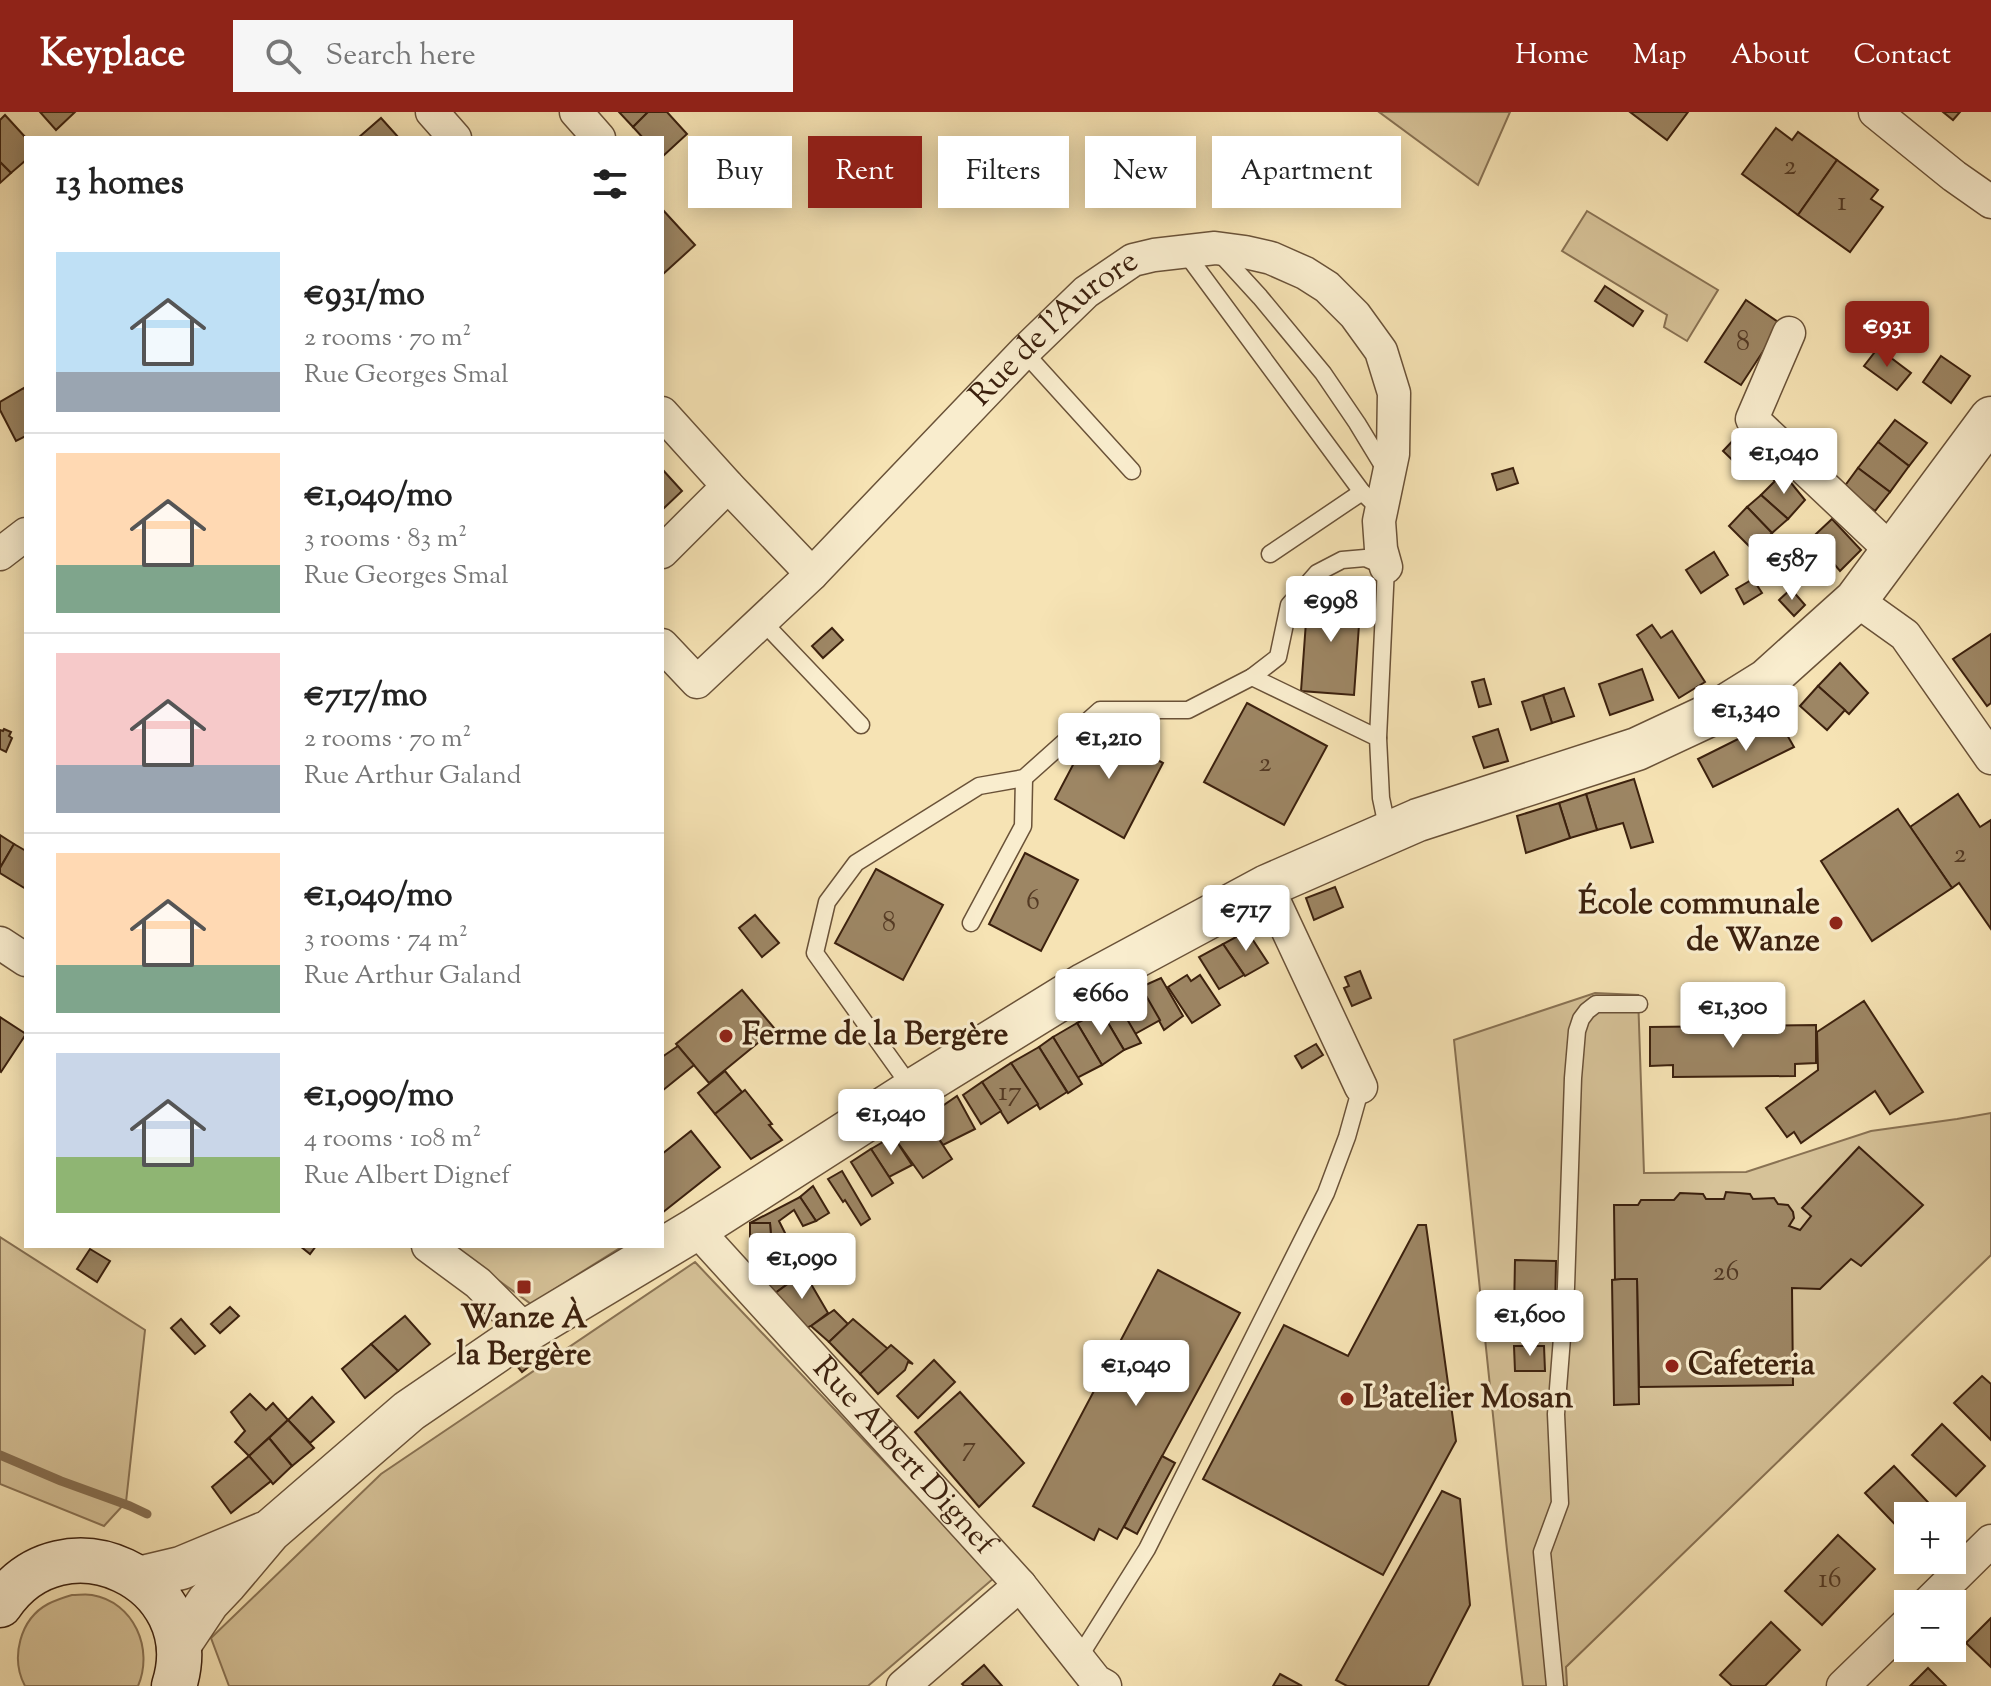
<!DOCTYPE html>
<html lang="en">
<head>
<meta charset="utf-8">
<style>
  :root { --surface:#fff; --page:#f6f6f6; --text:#222; --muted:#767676; --line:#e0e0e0; --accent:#8f2418 }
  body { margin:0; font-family:"Sorts Mill Goudy",serif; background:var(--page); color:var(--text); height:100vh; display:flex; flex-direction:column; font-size:30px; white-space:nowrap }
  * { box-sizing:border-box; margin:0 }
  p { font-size:26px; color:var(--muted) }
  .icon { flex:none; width:44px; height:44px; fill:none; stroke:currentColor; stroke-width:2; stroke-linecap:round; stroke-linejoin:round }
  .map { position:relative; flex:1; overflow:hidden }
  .drawer { position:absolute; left:24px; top:24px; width:640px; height:1112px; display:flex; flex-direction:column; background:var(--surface); border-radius:0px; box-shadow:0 4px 20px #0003 }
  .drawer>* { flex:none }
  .guide { position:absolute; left:688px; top:24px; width:760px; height:72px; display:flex; gap:16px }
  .tools { position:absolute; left:1894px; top:1390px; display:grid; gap:16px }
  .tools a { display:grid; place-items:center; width:72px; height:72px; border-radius:0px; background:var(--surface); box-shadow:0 4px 20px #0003; font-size:40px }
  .price { position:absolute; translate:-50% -68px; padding:0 18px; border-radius:8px; background:#fff; color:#222; font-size:26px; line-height:52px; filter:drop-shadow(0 2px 4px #0008) }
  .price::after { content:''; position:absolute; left:50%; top:48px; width:24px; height:18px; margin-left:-12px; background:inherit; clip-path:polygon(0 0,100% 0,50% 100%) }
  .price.on { background:var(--accent); color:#fff }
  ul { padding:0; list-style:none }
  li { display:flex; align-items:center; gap:24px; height:200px; padding:0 32px }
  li+li { border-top:2px solid var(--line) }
  li span { display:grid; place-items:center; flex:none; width:224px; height:160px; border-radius:0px; color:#555 }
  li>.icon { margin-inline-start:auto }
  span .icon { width:96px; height:96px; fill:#fffc; stroke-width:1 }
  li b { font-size:34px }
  h2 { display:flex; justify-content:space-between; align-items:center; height:96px; padding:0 32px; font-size:34px }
  .pill { padding:0 28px; border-radius:0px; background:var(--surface); box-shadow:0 4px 20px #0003; font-size:28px; line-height:72px }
  .pill.on { background:var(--accent); color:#fff }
  header { display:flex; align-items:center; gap:48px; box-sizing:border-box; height:112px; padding:0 40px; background:var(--accent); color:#fff }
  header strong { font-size:38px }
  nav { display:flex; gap:44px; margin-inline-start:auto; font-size:28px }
  .search { width:560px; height:72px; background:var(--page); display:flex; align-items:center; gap:20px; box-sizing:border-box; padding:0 28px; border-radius:0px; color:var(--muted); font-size:30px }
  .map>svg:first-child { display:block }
  .green { fill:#d6c298; stroke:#897253; stroke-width:2 }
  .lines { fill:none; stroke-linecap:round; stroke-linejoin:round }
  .stream { stroke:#866e50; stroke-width:9 }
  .building { fill:#9d8664; stroke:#3c210e; stroke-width:2 }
  .service-casing { stroke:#6a5238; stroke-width:19 }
  .minor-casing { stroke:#6a5238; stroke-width:35 }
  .tertiary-casing { stroke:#6a5238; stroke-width:45 }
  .secondary-casing { stroke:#3c210e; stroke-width:47 }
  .service { stroke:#f9edce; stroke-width:16 }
  .minor { stroke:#f9edce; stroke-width:32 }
  .tertiary { stroke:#f9edce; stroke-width:42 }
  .secondary { stroke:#f9edce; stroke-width:44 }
  .poi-dot { fill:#8f2418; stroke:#f9edce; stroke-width:3 }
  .labels { text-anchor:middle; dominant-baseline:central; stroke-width:6; stroke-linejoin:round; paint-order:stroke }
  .number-label { font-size:28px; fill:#543a24 }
  .street-label { font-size:32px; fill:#3c210e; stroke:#f9edce }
  .poi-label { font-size:32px; font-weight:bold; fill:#3c210e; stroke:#f9edce; text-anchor:start }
</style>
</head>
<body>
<header>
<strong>Keyplace</strong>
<div class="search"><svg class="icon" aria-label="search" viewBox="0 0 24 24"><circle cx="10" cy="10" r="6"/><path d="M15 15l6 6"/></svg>Search here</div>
<nav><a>Home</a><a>Map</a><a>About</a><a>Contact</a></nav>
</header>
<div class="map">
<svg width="1991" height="1574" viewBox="0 0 1991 1574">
  <rect width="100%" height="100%" fill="#f6e3b4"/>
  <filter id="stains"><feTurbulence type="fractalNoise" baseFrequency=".0025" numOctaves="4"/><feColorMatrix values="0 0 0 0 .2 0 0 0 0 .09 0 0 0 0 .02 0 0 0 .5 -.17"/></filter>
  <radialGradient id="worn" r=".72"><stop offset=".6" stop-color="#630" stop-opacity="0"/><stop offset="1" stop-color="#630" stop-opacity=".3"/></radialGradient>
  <g class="green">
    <polygon points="1379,0 1510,0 1478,73"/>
    <polygon points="1587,99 1718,178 1687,229 1664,215 1667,203 1562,139"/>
    <polygon points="1595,881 1638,883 1644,1061 1746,1060 1871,1019 1957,1007 1991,1001 1991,1143 1566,1555 1567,1574 1523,1574 1507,1438 1454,928"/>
    <polygon points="0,1125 145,1218 126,1390 104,1414 0,1372"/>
    <polygon points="451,1134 623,1134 531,1192"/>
    <polygon points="695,1150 994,1466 868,1574 229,1574 211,1526 381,1362"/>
    <path d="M72,1483C79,1483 86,1482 92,1483C134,1490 154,1537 138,1574H25C10,1546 20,1507 48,1492C56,1488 65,1485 72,1483Z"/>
  </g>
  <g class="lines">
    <polyline class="stream" points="0,1343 61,1369 130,1394 147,1402"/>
  </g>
  <g class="building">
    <polygon points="40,0 75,0 56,18"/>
    <polygon points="619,0 648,0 633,15"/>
    <polygon points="648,0 667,0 687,22 662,45 662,26 643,26 633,15"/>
    <polygon points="1630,0 1688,0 1667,28"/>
    <polygon points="1943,0 1960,0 1953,8"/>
    <polygon points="5,3 26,26 26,48 11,61 0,50 0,8"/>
    <polygon points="381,6 399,26 358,26"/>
    <polygon points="1776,16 1792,28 1798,20 1837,48 1798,103 1742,62"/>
    <polygon points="1837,48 1878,78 1871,87 1883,95 1850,140 1798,103"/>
    <polygon points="0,50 11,61 0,71"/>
    <polygon points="662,97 695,133 662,163"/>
    <polygon points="1605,174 1643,199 1633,214 1595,189"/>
    <polygon points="1746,188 1781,212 1741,273 1705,250"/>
    <polygon points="1878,236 1911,261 1897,278 1864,254"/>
    <polygon points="1941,244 1970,264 1951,291 1923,270"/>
    <polygon points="24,276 26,280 26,324 16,329 0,298 0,290"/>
    <polygon points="1895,308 1927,331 1909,354 1878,330"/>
    <polygon points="1741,320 1783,361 1775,369 1760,355 1750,365 1723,339"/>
    <polygon points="1878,330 1909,354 1890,380 1858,356"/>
    <polygon points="1513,356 1518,371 1497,378 1492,362"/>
    <polygon points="1858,356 1890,380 1875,399 1844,375"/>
    <polygon points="662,357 682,379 662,398"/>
    <polygon points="1783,361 1805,388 1788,407 1761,383"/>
    <polygon points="1761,383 1788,407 1772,421 1747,395"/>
    <polygon points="1747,395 1772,421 1754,439 1729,414"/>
    <polygon points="1832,407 1861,438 1840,459 1825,441 1815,451 1802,435"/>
    <polygon points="1779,426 1795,439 1789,447 1792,453 1778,465 1759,445"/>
    <polygon points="1714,440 1728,463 1701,481 1686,458"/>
    <polygon points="1753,467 1762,481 1744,492 1736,477"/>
    <polygon points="1791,477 1805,493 1794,504 1779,488"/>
    <polygon points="1308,482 1361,485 1354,583 1301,579"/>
    <polygon points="1652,513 1661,526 1672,519 1705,570 1679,586 1637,523"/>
    <polygon points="832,516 843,528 823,546 812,534"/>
    <polygon points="1991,522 1991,591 1987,594 1953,547"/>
    <polygon points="1840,551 1868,581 1849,602 1818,574"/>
    <polygon points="1642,557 1653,588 1610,603 1599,572"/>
    <polygon points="1484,567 1491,592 1479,595 1472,570"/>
    <polygon points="1818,574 1845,598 1827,618 1800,594"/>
    <polygon points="1564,576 1574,604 1552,611 1543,583"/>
    <polygon points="1543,583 1552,611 1531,618 1522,590"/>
    <polygon points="1247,591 1327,634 1284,713 1204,670"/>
    <polygon points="1778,607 1794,635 1713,675 1698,647"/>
    <polygon points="1094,613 1163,651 1124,726 1055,687"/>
    <polygon points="4,617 11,620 9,624 12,626 6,640 0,637 0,618 3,619"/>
    <polygon points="1498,617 1508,649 1484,656 1473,625"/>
    <polygon points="1634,667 1653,730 1631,736 1623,711 1597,718 1586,682"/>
    <polygon points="1586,682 1597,718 1570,726 1559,691"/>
    <polygon points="1958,682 1980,715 1991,708 1991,817 1959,771 1952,776 1910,715"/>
    <polygon points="1559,691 1570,726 1526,741 1517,704"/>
    <polygon points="1898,697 1952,776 1872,829 1821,749"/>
    <polygon points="0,723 14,732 0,756"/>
    <polygon points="14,732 26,739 26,777 0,761 0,756"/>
    <polygon points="1025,741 1078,768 1041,839 989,812"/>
    <polygon points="876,757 943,793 903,868 835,831"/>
    <polygon points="1335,775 1343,795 1314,808 1306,786"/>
    <polygon points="755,803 779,831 762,845 739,816"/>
    <polygon points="1247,819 1268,851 1245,864 1223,832"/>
    <polygon points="1223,832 1244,863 1219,877 1199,845"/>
    <polygon points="1360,859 1371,886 1352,894 1344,876 1349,874 1345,865"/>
    <polygon points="1187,863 1191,869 1200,863 1220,893 1192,911 1168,875"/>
    <polygon points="1161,866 1183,904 1164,918 1141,875"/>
    <polygon points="1141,875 1160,908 1135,922 1117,890"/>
    <polygon points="742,878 775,917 709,971 676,932"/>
    <polygon points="1864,889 1923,980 1890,1002 1875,979 1801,1031 1794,1020 1787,1025 1766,996 1818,958 1817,920"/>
    <polygon points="1117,890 1141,931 1124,938 1101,899"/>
    <polygon points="1101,899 1124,938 1102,953 1077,911"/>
    <polygon points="0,905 26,922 1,960 0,959"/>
    <polygon points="1077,911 1102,953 1077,966 1053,925"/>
    <polygon points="1816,913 1816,951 1795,952 1795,964 1673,965 1673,953 1650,954 1650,915"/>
    <polygon points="1053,925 1082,972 1068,981 1039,935"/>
    <polygon points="1316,932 1323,943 1302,956 1295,944"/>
    <polygon points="678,934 694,953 662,979 662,945"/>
    <polygon points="1039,935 1067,980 1040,997 1011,951"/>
    <polygon points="1011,951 1038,992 1008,1011 982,970"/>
    <polygon points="725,959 742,980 715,1002 698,981"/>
    <polygon points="982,970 1001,999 981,1012 963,983"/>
    <polygon points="745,978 772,1012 769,1013 782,1028 751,1047 715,1002"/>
    <polygon points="957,984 975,1017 943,1033 925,1006"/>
    <polygon points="925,1006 952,1047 923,1066 893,1024"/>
    <polygon points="691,1019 720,1055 662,1101 662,1042"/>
    <polygon points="893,1024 912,1053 889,1065 871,1037"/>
    <polygon points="1859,1035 1923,1093 1861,1154 1851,1147 1820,1177 1792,1176 1793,1273 1639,1275 1637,1167 1615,1168 1614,1093 1638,1093 1641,1088 1674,1088 1680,1081 1703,1082 1706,1087 1724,1087 1726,1080 1750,1082 1753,1087 1774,1086 1778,1092 1788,1093 1793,1100 1794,1106 1789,1114 1800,1118 1811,1104 1802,1096"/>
    <polygon points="871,1037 893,1071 872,1084 851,1050"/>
    <polygon points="842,1059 870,1107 861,1113 845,1088 843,1090 828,1067"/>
    <polygon points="813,1074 829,1101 816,1109 800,1085"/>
    <polygon points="800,1085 816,1109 803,1114 794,1098 779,1109 786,1123 771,1128 770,1111 750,1111"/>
    <polygon points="750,1111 770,1111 773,1147 757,1157 750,1146"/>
    <polygon points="1418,1113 1426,1113 1456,1329 1383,1463 1203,1367 1284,1213 1348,1244"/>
    <polygon points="300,1134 316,1134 310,1142"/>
    <polygon points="90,1137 110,1149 97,1170 77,1157"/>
    <polygon points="786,1137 804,1160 774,1182 757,1157"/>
    <polygon points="1515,1148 1556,1149 1555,1202 1514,1201"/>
    <polygon points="1158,1158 1240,1201 1117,1427 1099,1417 1094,1428 1033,1394"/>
    <polygon points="804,1160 828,1201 811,1214 804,1217 774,1182"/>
    <polygon points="1621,1167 1637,1167 1639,1292 1614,1293 1612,1168"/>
    <polygon points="230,1195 239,1204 220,1221 211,1212"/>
    <polygon points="834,1198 848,1212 829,1230 811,1214"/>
    <polygon points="405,1204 430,1232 398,1259 371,1232"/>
    <polygon points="181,1207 205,1234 195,1242 171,1216"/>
    <polygon points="853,1207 888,1237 860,1262 829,1230"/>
    <polygon points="371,1232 398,1259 365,1286 342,1257"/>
    <polygon points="891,1233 913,1252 908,1250 905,1258 878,1282 860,1262"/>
    <polygon points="1514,1234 1544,1234 1545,1259 1515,1259"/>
    <polygon points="528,1246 532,1252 522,1260 517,1254"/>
    <polygon points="934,1248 955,1270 918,1306 897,1284"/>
    <polygon points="1982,1264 1991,1272 1991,1328 1954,1291"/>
    <polygon points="960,1280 1024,1351 979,1395 915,1320"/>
    <polygon points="250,1282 266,1298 273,1291 288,1308 249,1344 235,1330 245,1319 231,1300"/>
    <polygon points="312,1285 334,1310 310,1331 288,1308"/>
    <polygon points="288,1308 314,1336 292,1354 269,1326"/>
    <polygon points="1942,1312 1985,1354 1956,1384 1912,1343"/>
    <polygon points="269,1326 292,1354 273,1372 249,1344"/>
    <polygon points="249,1344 271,1369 231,1401 212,1375"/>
    <polygon points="1162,1344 1175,1351 1137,1422 1124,1415"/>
    <polygon points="1894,1354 1939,1402 1937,1404 1908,1404 1908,1426 1865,1381"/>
    <polygon points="1442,1379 1460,1387 1470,1493 1428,1574 1347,1574 1336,1568"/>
    <polygon points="1838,1423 1875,1457 1822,1513 1785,1479"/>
    <polygon points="1991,1506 1991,1555 1966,1531"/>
    <polygon points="1771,1510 1800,1538 1765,1574 1732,1574 1720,1563"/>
    <polygon points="984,1553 1002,1574 964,1574 962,1572"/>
    <polygon points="1928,1556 1946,1574 1910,1574"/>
    <polygon points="1280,1562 1302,1574 1273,1574"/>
  </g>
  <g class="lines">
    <g class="service-casing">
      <g id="service">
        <polyline points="1218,139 1260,185 1323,261 1357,311 1388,362"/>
        <polyline points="1181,141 1190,147 1362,380 1381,398"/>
        <polyline points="1024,240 1132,359"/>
        <polyline points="1270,442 1362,380"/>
        <polyline points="762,509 861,613"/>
        <polyline points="1252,565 1278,545 1289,493 1317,461 1342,448 1365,446 1386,455 1378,626"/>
        <polyline points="971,811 1023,714 1024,666"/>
        <polyline points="913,978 815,841 827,790 856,751 979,674 1024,666 1100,598 1188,598 1252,565 1378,626 1381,686 1388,719"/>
        <polyline points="1078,1547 1147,1437 1326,1081 1347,1025 1361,975"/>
        <polyline points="1555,1574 1542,1440 1560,1391 1556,1302 1566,1175 1573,966 1577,919 1581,907 1587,899 1596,892 1639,892"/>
      </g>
    </g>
    <g class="minor-casing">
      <g id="minor">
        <polyline points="432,0 455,26"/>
        <polyline points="576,0 599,26"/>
        <polyline points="1875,0 1954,64 1991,90"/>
        <polyline points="1789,221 1752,307 1893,440"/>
        <polyline points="662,301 728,374 812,462"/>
        <polyline points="662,440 728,374"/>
        <polyline points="0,442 26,422"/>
        <polyline points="1856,488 1905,523 1991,646"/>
        <path id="s1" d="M662,533L697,570L812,462L1024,240L1086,180L1133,148L1154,143L1215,136L1245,140L1271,146L1305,161L1327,175L1355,203L1381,239L1394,281L1393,342L1379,409L1381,437L1386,455"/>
        <polyline points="1267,774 1361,975"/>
        <polyline points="0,831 26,848"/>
        <path id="s2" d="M696,1117L1020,1473L1096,1569L1105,1574"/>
        <polyline points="428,1134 478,1171 526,1219"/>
        <polyline points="1927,1492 1991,1429"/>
        <polyline points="903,1574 1020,1473"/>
        <polyline points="1843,1574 1908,1511"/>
      </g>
    </g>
    <g class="tertiary-casing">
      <g id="tertiary">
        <polyline points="139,1466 181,1456 265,1421"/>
        <polyline points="178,1535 208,1490 226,1471 270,1419 409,1299 526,1219 696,1117 913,978 1085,872 1267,774 1418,708 1637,637 1714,601 1767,568 1856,488 1991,306"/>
      </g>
    </g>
    <g class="secondary-casing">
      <path id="secondary" d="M0,1493C63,1399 208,1468 174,1574"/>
    </g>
    <use href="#service" class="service"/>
    <use href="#minor" class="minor"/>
    <use href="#tertiary" class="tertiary"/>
    <use href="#secondary" class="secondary"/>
  </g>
  <g class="poi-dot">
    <circle cx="1836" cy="811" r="8"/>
    <circle cx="726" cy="924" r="8"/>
    <rect x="516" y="1167" width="16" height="16" rx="4"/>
    <circle cx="1672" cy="1254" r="8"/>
    <circle cx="1347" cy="1287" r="8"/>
  </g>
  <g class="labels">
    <g class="number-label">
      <text x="1790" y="55">2</text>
      <text x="1842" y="91">1</text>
      <text x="1743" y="231">8</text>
      <text x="1265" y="652">2</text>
      <text x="1960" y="743">2</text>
      <text x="1033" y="790">6</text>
      <text x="889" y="812">8</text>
      <text x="1010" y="981">17</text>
      <text x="1726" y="1161">26</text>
      <text x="969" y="1336">7</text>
      <text x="1830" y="1468">16</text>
    </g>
    <g class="street-label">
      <text stroke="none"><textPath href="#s1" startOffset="554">Rue de l'Aurore</textPath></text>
      <text stroke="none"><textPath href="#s2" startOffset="308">Rue Albert Dignef</textPath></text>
    </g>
    <g class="poi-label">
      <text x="1820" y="793" text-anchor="end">École communale<tspan x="1820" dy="37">de Wanze</tspan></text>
      <text x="742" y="924">Ferme de la Bergère</text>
      <text x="524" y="1207" text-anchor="middle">Wanze À<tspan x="524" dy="37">la Bergère</tspan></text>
      <text x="1688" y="1254">Cafeteria</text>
      <text x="1363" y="1287">L'atelier Mosan</text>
    </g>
  </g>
  <rect width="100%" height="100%" filter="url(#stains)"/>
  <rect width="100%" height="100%" fill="url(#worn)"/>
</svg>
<div class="tools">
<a>+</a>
<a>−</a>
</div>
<b class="price on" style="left:1887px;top:257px">€931</b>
<b class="price" style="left:1784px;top:384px">€1,040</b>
<b class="price" style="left:1792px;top:490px">€587</b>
<b class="price" style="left:1331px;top:532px">€998</b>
<b class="price" style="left:1746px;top:641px">€1,340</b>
<b class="price" style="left:1109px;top:669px">€1,210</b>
<b class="price" style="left:1246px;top:841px">€717</b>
<b class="price" style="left:1101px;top:925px">€660</b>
<b class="price" style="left:1733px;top:938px">€1,300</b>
<b class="price" style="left:891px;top:1045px">€1,040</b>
<b class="price" style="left:802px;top:1189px">€1,090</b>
<b class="price" style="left:1530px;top:1246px">€1,600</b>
<b class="price" style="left:1136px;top:1296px">€1,040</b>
<div class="guide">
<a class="pill">Buy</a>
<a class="pill on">Rent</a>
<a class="pill">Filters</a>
<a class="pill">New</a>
<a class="pill">Apartment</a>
</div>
<section class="drawer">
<h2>13 homes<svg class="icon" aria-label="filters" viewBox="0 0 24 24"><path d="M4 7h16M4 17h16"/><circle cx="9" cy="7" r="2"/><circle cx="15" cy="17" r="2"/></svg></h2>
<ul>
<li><span style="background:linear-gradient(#bfe0f5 75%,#9aa5b1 0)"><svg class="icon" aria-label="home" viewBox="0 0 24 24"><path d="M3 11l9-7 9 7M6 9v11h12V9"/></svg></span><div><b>€931/mo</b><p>2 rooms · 70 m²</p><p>Rue Georges Smal</p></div></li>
<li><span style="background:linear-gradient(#ffd9b3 70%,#7fa58c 0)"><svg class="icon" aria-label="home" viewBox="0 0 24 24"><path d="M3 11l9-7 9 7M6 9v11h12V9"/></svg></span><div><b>€1,040/mo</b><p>3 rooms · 83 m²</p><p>Rue Georges Smal</p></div></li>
<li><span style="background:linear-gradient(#f6c9c9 70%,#9aa5b1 0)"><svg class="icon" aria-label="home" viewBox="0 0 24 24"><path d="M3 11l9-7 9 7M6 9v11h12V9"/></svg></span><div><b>€717/mo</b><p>2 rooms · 70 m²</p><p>Rue Arthur Galand</p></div></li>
<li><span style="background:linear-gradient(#ffd9b3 70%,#7fa58c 0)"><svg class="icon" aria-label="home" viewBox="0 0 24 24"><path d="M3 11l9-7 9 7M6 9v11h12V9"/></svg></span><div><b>€1,040/mo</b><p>3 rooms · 74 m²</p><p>Rue Arthur Galand</p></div></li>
<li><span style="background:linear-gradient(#c9d6e8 65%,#8fb573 0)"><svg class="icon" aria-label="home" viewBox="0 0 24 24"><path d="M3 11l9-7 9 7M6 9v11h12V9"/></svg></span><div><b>€1,090/mo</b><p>4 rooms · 108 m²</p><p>Rue Albert Dignef</p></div></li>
</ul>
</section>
</div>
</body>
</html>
